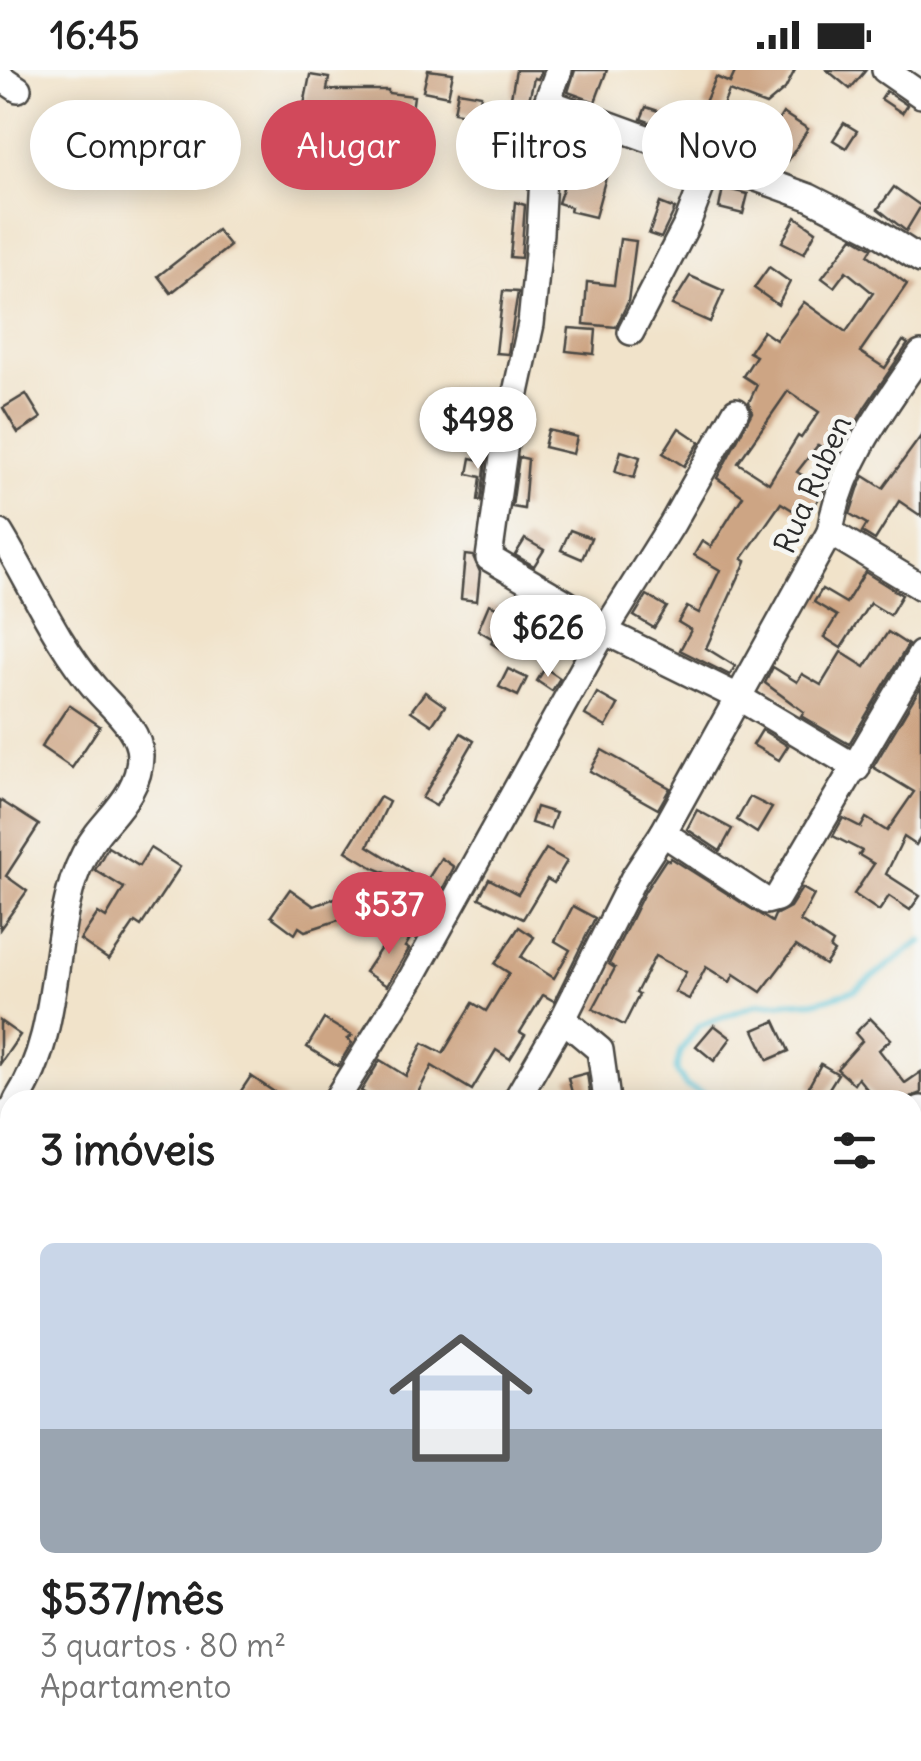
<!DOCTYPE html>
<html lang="pt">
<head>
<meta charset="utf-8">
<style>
  :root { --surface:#fff; --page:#f6f6f6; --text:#222; --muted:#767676; --accent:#d1495b }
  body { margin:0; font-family:Delius,sans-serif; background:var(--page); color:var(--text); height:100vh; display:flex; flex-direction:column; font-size:38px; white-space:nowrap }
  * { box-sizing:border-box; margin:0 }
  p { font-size:32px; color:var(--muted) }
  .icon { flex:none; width:55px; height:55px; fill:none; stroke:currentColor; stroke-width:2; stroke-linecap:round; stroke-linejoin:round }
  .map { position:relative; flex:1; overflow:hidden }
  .side { position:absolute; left:0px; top:1020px; width:922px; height:672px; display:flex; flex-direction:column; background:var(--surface); border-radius:30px 30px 0 0; box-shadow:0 5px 25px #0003 }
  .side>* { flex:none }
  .top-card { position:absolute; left:30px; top:30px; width:862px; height:90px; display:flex; gap:20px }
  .price { position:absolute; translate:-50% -85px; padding:0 22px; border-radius:35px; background:#fff; color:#222; font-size:32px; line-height:65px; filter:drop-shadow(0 2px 5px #0008) }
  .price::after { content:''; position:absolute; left:50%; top:60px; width:30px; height:22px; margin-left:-15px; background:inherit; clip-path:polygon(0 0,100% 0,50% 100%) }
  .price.selected { background:var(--accent); color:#fff }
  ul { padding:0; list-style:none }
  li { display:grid; align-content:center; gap:20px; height:530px; padding:0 40px }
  li span { display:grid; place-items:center; height:310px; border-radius:15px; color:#555 }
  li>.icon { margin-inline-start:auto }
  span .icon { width:180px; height:180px; fill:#fffc; stroke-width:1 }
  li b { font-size:42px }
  h2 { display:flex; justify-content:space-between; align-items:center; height:120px; padding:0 40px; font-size:42px }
  .chip { padding:0 35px; border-radius:45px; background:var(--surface); box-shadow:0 5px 25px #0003; font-size:35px; line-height:90px }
  .chip.selected { background:var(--accent); color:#fff }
  .status { display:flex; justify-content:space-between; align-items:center; height:70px; padding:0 50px; background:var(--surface); direction:ltr }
  .status svg { height:28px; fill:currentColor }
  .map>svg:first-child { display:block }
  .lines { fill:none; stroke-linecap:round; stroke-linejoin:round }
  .stream { stroke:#5ac3d6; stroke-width:6 }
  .building { fill:#cda584; fill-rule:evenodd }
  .minor-casing { stroke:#494743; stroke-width:30 }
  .minor { stroke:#fff; stroke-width:25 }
  .labels { text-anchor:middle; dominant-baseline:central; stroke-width:9; stroke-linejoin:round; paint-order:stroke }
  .street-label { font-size:30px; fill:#2b2b2b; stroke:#f6f6f2 }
</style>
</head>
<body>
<div class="status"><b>16:45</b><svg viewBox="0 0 49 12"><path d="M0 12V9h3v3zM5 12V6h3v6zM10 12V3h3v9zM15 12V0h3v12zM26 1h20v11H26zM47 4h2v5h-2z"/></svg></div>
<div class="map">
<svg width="921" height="1691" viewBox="0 0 921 1691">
  <rect width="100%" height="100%" fill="#f6f6f2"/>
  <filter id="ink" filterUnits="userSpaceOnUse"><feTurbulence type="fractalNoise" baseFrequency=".01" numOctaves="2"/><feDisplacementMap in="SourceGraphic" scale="20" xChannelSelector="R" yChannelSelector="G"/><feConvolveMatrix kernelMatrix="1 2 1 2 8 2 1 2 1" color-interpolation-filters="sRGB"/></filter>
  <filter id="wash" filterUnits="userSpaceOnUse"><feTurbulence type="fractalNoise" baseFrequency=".0048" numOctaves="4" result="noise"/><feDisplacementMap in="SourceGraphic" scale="40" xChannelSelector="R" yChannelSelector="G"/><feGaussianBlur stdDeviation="2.25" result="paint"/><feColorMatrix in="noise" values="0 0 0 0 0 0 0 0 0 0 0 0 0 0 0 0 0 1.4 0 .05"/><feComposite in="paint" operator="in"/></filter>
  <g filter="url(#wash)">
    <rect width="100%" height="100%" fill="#f1e3ca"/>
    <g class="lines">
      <g class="stream">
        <polyline points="718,1030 686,1016 676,1000 681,980 699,956 758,934 819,931 855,920 921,871"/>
        <polyline points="912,1569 921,1577"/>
      </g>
    </g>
    <g id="blocks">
      <g class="building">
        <polygon points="428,0 453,3 448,26 423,21"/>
        <polygon points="516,0 542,0 538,9 534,8 529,30 511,27"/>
        <polygon points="575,0 607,0 595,32 568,22"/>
        <polygon points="736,0 795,0 785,19 766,35 729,21 720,43 703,37 716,7 730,13"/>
        <polygon points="827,0 866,0 850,19"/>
        <polygon points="310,5 329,8 327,20 388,20 388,23 414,26 411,47 339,45 339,41 304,35"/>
        <polygon points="458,21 481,25 477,46 454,42"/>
        <polygon points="886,21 907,35 902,43 881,29"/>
        <polygon points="646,37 705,56 699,70 641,49"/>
        <polygon points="783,43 808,59 788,91 763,75"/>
        <polygon points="844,53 857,61 846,78 833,70"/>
        <polygon points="562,63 595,67 586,102 606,107 595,147 570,141 571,137 558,133 574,85 561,81"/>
        <polygon points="894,117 921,136 906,161 878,139"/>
        <polygon points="723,118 748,124 743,144 719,138"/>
        <polygon points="515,132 525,135 521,188 510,187"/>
        <polygon points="660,133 675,139 661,168 649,164"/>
        <polygon points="796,147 816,161 804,183 782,172"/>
        <polygon points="217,160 230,176 171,223 158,206"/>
        <path d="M853,167L872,178L868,185L907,214L860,282L885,298L903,271L908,274L865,337L837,388L818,375L797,402L824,419L807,449L781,433L742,489L746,491L706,578L735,596L730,605L680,580L691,560L678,552L687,537L699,543L720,500L694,485L702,471L711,477L743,426L717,408L752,342L749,332L757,315L743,306L756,286L749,282L763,261L776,270L804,232L846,262L873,223L846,201L834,217L822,208ZM788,321L819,342L801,368L798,366L769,413L738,393Z"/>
        <polygon points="620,169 636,171 628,232 616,257 584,254 587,212 614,215"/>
        <polygon points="769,197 790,212 778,235 754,218"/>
        <polygon points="690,206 724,221 710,252 672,235"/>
        <polygon points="503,221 518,222 508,284 496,283"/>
        <polygon points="569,258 596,260 594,284 566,281"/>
        <polygon points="26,324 41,348 18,363 3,338"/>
        <polygon points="679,358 700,372 684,396 663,383"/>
        <polygon points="548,360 577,367 573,384 544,377"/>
        <polygon points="921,366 921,446 899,431 875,470 862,462 867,454 850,444 858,419 864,406 883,418"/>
        <polygon points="621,381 640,387 634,408 615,402"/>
        <polygon points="519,387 528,389 524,439 512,437"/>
        <polygon points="471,388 486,391 481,431 478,430 481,407 468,404"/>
        <polygon points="570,460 591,468 582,489 561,480"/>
        <polygon points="525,469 544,480 534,496 515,485"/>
        <polygon points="465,485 473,486 480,502 477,531 461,529"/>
        <polygon points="865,502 902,525 890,545 870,533 841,578 824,567 837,546 814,532 822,519 846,533"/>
        <polygon points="647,525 667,537 654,558 634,546"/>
        <polygon points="489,534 531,551 532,548 552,555 545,576 515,565 507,583 491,573 493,569 478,560"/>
        <polygon points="888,562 908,575 849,674 801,646 804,642 765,613 773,597 797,612 802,604 821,615 841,582 865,597"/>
        <polygon points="545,598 560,608 552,621 537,611"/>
        <polygon points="508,599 527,608 518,626 499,617"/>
        <polygon points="921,616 921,767 916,775 904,767 886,804 920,826 910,840 889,826 879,841 854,824 874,794 859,785 862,781 833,766 843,748 861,757 866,748 887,761 914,722 873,697"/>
        <polygon points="425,622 445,636 432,655 411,641"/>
        <polygon points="597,623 618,635 606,657 585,645"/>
        <polygon points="69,635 100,656 72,698 41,677"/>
        <polygon points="762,660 788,676 779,690 753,675"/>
        <polygon points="461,663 474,671 436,736 422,728"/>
        <polygon points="602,680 670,718 658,739 590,701"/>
        <polygon points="380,727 389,732 368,776 412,803 408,812 374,798 346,781"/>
        <polygon points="750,727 772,738 757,763 737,750"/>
        <polygon points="0,730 39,755 6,806 27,821 0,859"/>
        <polygon points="536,737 556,743 550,759 531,753"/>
        <polygon points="697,740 732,759 720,781 687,759"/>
        <polygon points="108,777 139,796 150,778 180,797 141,856 135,852 109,890 80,870 98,843 106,848 124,818 95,800"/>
        <polygon points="546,779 567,791 554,813 547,809 523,849 479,828 489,809 518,824"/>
        <polygon points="441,788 454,797 441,822 426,812"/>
        <polygon points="671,788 772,852 775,845 790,837 802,818 814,825 800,851 833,873 830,879 834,882 825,895 796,876 761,922 734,904 730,912 706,897 689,929 675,922 686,902 655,886 636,923 639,925 624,955 593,939 615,898 609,894 645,821 666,789 669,791"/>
        <polygon points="290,819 314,836 335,828 342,849 305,861 299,857 295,864 271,846"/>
        <polygon points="573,836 595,848 554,931 543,925 520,962 525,965 510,989 496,980 472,1020 432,996 414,1030 376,1030 361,1021 380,990 406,1006 423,973 443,983 473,933 486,941 509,903 495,894 519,857 534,867 521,887 554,908 570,880 555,871"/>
        <polygon points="395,857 411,867 405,877 409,879 387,916 365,902"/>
        <polygon points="870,948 891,969 879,980 905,1013 921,1002 921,1023 903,1030 876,1030 858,1008 854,1014 837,999 862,971 855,963"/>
        <polygon points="324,949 352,966 347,969 352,973 338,996 307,977"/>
        <polygon points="0,951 20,965 0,994"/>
        <polygon points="775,951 789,981 768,990 754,960"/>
        <polygon points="714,955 731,968 714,991 696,976"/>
        <polygon points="821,994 838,1004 825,1025 809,1016"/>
        <polygon points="587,1003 591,1030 574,1030 568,1008"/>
        <polygon points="251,1006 261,1013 286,1030 235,1030"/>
      </g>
    </g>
  </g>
  <g filter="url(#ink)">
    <use href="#blocks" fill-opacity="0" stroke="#494743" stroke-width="2.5"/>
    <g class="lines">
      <g class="minor-casing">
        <g id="minor">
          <polyline points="559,0 547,32 540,163 531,254 505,373 489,488 566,533 606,562 738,627 857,698"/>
          <polyline points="885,0 921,25"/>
          <polyline points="0,7 18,19"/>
          <polyline points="547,32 809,127 874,160 921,190"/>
          <polyline points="631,262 687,154 711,91"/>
          <polyline points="830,462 921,517"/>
          <path d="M0,463C31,514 56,573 95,618C111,637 140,659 140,686C140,719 115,741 97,764C86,778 79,794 73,811C51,882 59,966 17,1030"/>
          <polyline points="663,763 766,831 777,828 921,584"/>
          <polyline points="563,949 600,980 607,1030"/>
          <polyline points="336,1030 411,909 598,572 672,454 736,341"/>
          <path d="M516,1030L563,949L633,809L663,763L830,462C840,395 883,338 921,284"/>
          <polyline points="913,1042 921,1039"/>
          <polyline points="0,1054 10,1040"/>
          <polyline points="912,1140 921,1167"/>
          <polyline points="912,1242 921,1237"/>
          <polyline points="0,1434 10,1424"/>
          <polyline points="912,1522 921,1530"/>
          <polyline points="153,1682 162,1691"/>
          <polyline points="802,1682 810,1691"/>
          <polyline points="46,1691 53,1682"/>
          <polyline points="324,1691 332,1682"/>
          <polyline points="488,1691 495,1682"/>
        </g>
      </g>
      <use href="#minor" class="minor"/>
    </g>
  </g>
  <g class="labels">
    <g class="street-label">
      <text transform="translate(812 414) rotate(-66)">Rua Ruben</text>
    </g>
  </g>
</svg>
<b class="price" style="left:478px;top:402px">$498</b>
<b class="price" style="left:548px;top:610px">$626</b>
<b class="price selected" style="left:389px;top:887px">$537</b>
<div class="top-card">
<a class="chip">Comprar</a>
<a class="chip selected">Alugar</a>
<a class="chip">Filtros</a>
<a class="chip">Novo</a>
</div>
<section class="side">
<h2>3 imóveis<svg class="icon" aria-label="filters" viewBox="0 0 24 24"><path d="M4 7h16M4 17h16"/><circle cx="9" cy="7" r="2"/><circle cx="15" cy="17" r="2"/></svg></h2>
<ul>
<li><span style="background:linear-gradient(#c9d6e8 60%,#9aa5b1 0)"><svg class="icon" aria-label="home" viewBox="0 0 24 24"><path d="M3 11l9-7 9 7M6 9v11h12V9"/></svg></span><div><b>$537/mês</b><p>3 quartos · 80 m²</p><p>Apartamento</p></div></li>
</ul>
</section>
</div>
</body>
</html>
